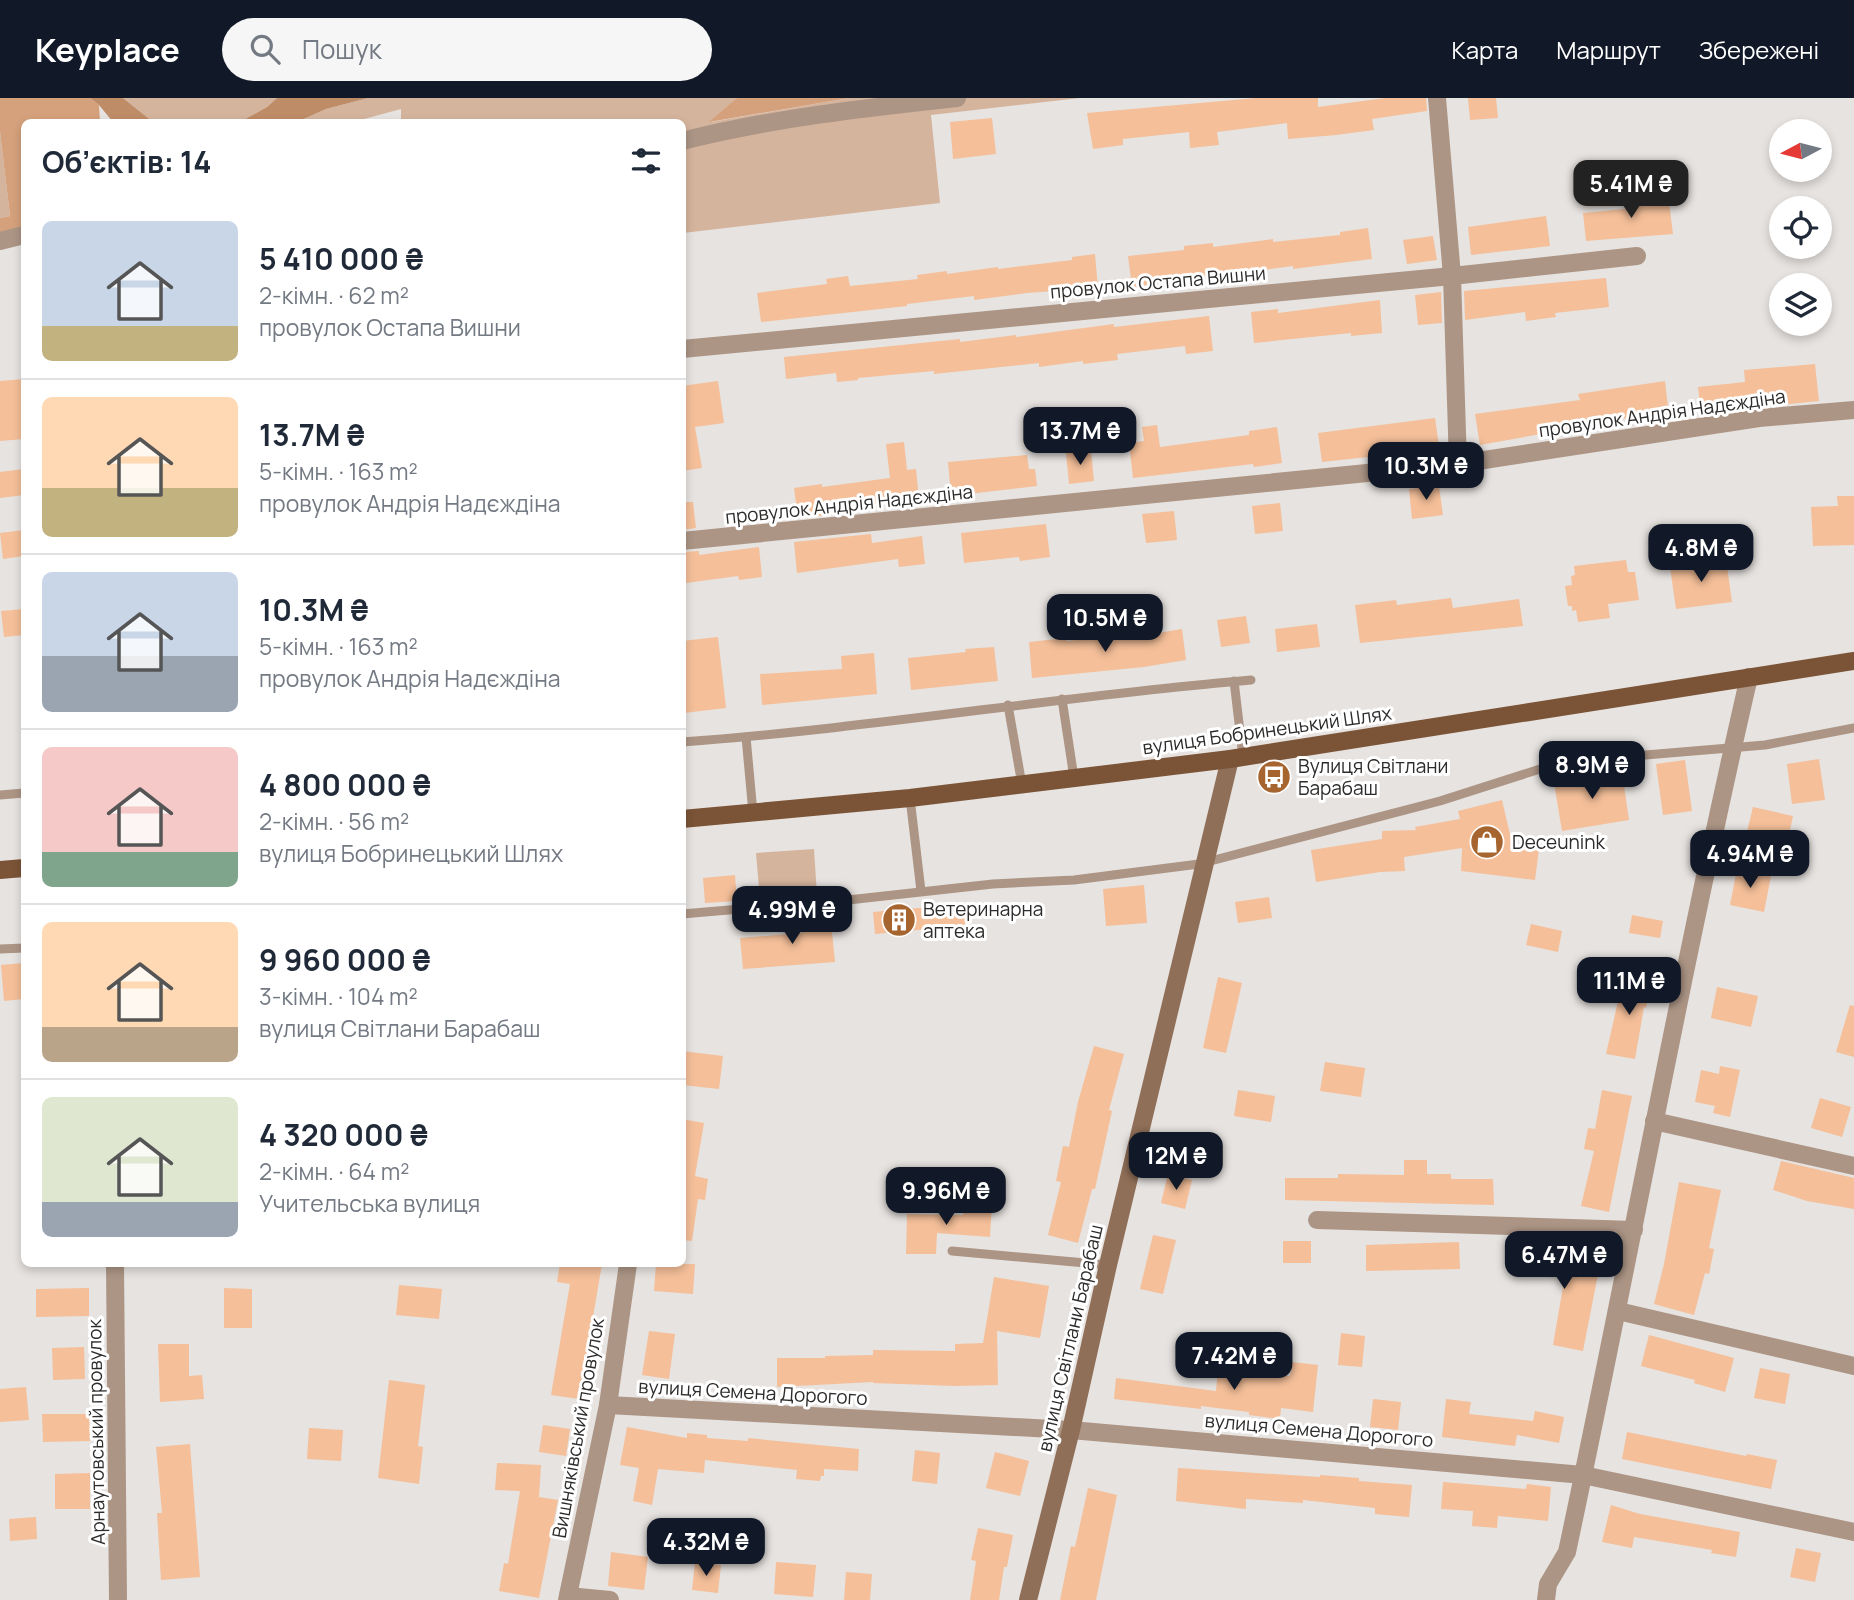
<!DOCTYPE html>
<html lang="uk">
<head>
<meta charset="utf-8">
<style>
  :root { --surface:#fff; --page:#f6f6f7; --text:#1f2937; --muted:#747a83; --line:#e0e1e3; --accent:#111827 }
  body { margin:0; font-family:Manrope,sans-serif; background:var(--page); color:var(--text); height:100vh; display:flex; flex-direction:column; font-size:26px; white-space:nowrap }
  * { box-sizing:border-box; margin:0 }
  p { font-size:23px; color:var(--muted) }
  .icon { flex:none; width:38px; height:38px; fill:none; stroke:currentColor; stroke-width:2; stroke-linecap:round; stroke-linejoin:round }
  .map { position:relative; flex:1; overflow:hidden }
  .drawer { position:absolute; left:21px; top:21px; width:665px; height:1148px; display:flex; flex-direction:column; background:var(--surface); border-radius:10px; box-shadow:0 4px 10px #0003 }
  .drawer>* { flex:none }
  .needle { width:46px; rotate:263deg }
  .controls { position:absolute; left:1769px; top:21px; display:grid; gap:14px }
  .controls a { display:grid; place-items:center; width:63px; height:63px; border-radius:50%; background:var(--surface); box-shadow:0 4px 10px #0003; font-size:35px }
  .price { position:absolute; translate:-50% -60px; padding:0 16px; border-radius:14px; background:var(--accent); color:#fff; font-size:23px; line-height:46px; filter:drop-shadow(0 2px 4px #0008) }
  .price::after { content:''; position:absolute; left:50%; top:42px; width:21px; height:16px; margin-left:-10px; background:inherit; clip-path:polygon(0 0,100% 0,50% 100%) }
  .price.selected { background:#222; color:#fff }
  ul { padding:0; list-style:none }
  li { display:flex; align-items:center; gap:21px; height:175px; padding:0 21px }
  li+li { border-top:2px solid var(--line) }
  li span { display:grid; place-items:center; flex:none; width:196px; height:140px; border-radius:10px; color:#555 }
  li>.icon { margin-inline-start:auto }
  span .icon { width:84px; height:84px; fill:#fffc; stroke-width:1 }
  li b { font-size:30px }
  h2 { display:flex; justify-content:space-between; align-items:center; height:84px; padding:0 21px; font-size:30px }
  header { display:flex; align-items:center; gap:42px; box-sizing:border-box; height:98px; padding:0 35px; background:var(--accent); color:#fff }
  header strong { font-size:33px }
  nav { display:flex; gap:38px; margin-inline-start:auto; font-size:24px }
  .search { width:490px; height:63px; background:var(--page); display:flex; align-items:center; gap:18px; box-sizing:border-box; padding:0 24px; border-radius:38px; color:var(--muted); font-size:26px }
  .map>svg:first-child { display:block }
  .green { fill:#d5b49d }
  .forest { fill:#d5a17c }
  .water { fill:#be8c67 }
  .building { fill:#f4bf99 }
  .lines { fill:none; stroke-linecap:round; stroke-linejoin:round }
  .lane { stroke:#ac9585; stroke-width:9 }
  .street { stroke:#ac9585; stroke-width:18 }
  .secondary { stroke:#906f58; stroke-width:18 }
  .primary { stroke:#7b5437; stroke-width:18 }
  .labels { text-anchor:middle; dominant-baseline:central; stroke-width:6; stroke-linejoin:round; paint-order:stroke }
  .street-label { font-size:19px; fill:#2d2c2b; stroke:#fff }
  .poi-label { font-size:19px; fill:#2d2c2b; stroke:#fff; text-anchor:start }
</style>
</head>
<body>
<header>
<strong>Keyplace</strong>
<div class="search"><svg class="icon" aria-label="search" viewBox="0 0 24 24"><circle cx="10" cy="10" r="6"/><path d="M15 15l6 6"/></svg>Пошук</div>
<nav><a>Карта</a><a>Маршрут</a><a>Збережені</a></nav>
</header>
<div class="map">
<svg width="1854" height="1502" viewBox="0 0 1854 1502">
  <rect width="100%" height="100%" fill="#e7e3e0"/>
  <g class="green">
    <polygon points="123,0 277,0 267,9 240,24 153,24"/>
    <polygon points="368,0 737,0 711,24 849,0 1080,0 931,17 940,105 683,135 682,24 401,24 401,11 353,24 297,24 326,11"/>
    <polygon points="0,33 10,118 0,120"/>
    <polygon points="814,751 817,797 760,802 756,755"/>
  </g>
  <g class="forest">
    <polygon points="0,0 90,0 99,7 100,24 24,24 24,141 0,146 0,120 10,118 0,33"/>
    <polygon points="737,0 849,0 709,24"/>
  </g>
  <g class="water">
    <polygon points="90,0 123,0 153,24 113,24 99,7"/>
    <polygon points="277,0 368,0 326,11 297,24 240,24 267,9"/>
  </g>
  <g class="building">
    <polygon points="1256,0 1318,0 1318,9 1385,0 1426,0 1427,13 1372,21 1374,32 1336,37 1288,41 1287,25 1217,34 1219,47 1190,50 1189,34 1123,41 1123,47 1093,51 1087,15"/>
    <polygon points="1468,0 1496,0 1498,20 1470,22"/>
    <polygon points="992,20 996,56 953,61 950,24"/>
    <polygon points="1668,96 1673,136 1586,143 1583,115 1635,110 1634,100"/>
    <polygon points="1546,118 1550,148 1471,157 1468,129"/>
    <polygon points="1368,130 1372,161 1293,171 1293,168 1132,189 1128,158 1184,152 1184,148 1213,145 1213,149 1273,141 1273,144 1340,137 1340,134"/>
    <polygon points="1433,138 1437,162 1407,166 1403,142"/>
    <polygon points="1095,156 1098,190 1027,195 974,202 974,198 907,206 907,208 761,224 757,195 827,186 826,181 848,178 850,188 918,181 917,177 947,173 947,176 998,169 998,171 1072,162 1072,159"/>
    <polygon points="1606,180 1609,209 1555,215 1556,219 1526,223 1525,214 1465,222 1464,193"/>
    <polygon points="1441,194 1442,225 1418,227 1415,197"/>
    <polygon points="1380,202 1382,235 1351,238 1351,235 1254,245 1251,214 1278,211 1278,215"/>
    <polygon points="1209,218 1213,253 1186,256 1185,248 1117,256 1118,262 1083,266 1083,263 1039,269 1039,265 934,276 934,273 858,280 858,282 837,284 836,275 786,281 784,259 960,241 960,244 1016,237 1016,239 1114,226 1114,229"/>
    <polygon points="1815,266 1819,303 1701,315 1698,289 1745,284 1744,272"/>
    <polygon points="24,281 24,341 0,343 0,283"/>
    <polygon points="718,283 724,325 695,329 702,370 682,373 682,288"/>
    <polygon points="1665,283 1669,318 1645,320 1645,317 1480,347 1475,316 1580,302 1578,296"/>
    <polygon points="1435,320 1439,348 1395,354 1396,356 1322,364 1318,335"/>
    <polygon points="1157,327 1160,349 1249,337 1249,333 1277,329 1282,365 1254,369 1253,366 1133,380 1129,345 1144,343 1142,329"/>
    <polygon points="904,344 907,372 916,371 919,400 867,407 868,413 798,420 794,390 822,386 822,389 890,380 886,346"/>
    <polygon points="1091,353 1094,383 1069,386 1066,355"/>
    <polygon points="1027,357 1029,371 1035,371 1037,388 951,398 948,364"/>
    <polygon points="24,371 24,397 0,400 0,374"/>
    <polygon points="1439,388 1443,417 1412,421 1409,391"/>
    <polygon points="1837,398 1854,398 1854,447 1813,448 1811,409 1838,408"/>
    <polygon points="682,404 693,404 696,430 682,432"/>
    <polygon points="1280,405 1283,433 1255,436 1252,408"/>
    <polygon points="1174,413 1177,442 1146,445 1142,416"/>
    <polygon points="1046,426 1050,459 1020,463 1019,459 964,465 961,435"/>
    <polygon points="24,432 24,458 3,461 0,435"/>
    <polygon points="871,436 872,445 922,438 925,466 899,469 898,461 797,475 794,444"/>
    <polygon points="759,449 762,479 739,482 738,478 686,485 682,454 699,453 699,457"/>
    <polygon points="1726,461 1732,504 1676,511 1670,469"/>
    <polygon points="1626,462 1628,474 1635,474 1639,502 1608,506 1610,520 1578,524 1576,512 1572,513 1572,508 1568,508 1565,488 1572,487 1571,478 1575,477 1574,468"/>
    <polygon points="1451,500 1453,510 1519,501 1523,528 1360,545 1355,507 1396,502 1397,507"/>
    <polygon points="24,511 24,537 4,539 1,513"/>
    <polygon points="1246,518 1250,545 1221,549 1217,522"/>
    <polygon points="1317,526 1320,549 1277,554 1275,531"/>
    <polygon points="1182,531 1186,562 1144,569 1032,580 1029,544 1066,540 1067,543 1116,538 1116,541 1152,538 1152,536"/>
    <polygon points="718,539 726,610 684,615 682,543"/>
    <polygon points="994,549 998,583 911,592 908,560 966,554 965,551"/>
    <polygon points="874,555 877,596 762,607 760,576 842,571 841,558"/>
    <polygon points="1819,661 1825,702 1792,706 1787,666"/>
    <polygon points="1685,662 1692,713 1663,717 1656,666"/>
    <polygon points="1622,674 1629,722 1562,733 1554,685"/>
    <polygon points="1502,702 1513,749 1539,751 1535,782 1461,773 1462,750 1404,759 1405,773 1380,774 1316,784 1311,752 1382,741 1382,733 1416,732 1415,729 1460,721 1458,713"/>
    <polygon points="1753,709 1793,718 1786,751 1745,742"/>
    <polygon points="1737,771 1771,778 1764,814 1730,807"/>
    <polygon points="735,777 737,803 705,805 703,780"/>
    <polygon points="1144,787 1147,825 1106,828 1103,791"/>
    <polygon points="1269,799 1272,820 1238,825 1235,804"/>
    <polygon points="963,806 967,838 940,841 939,830 875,836 873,814"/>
    <polygon points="830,814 835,864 743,871 740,840 802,835 800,817"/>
    <polygon points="1632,817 1663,823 1660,840 1629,835"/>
    <polygon points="1531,826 1562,833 1558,854 1526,847"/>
    <polygon points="24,865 24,901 4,903 1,867"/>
    <polygon points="1624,877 1652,883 1646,910 1644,909 1635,961 1606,956"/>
    <polygon points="1218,879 1242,885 1226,955 1203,950"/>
    <polygon points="1717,889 1758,898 1751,929 1711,920"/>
    <polygon points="1850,907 1854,908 1854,959 1836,954"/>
    <polygon points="1094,948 1124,956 1109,1012 1112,1013 1095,1091 1092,1091 1078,1145 1048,1137 1061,1084 1056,1083 1063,1048 1069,1049 1078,1004"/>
    <polygon points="682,953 723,958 719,991 682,987"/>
    <polygon points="1325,964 1365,970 1361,999 1320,993"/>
    <polygon points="1720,968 1740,972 1730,1019 1713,1015 1715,1008 1695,1004 1701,972 1719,976"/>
    <polygon points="1238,992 1275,998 1271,1024 1234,1018"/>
    <polygon points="1602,992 1632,998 1609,1114 1581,1108 1594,1053 1584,1051 1588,1030 1595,1031"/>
    <polygon points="1820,1000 1851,1009 1842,1039 1811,1030"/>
    <polygon points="682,1021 704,1025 695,1078 708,1081 705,1102 698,1101 692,1143 682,1142"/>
    <polygon points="1404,1062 1427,1062 1427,1076 1451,1076 1451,1081 1493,1081 1494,1107 1285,1102 1285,1080 1338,1080 1338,1076 1404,1077"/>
    <polygon points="1781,1063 1854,1080 1854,1111 1807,1103 1773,1092"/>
    <polygon points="1168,1076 1192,1082 1185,1111 1161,1105"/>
    <polygon points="1679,1084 1721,1092 1709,1150 1714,1151 1709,1176 1705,1175 1694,1217 1654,1206 1664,1166"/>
    <polygon points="964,1105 992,1106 990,1139 937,1135 936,1156 906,1156 907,1116 963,1117"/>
    <polygon points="1153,1137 1176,1142 1163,1196 1140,1191"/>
    <rect x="1283" y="1143" width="28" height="22"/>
    <polygon points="1459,1144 1460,1171 1366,1173 1366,1147"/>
    <polygon points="1542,1147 1543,1154 1600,1166 1583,1253 1553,1247 1566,1171 1512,1174 1511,1149"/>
    <polygon points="560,1166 602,1166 579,1301 551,1297 570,1186 557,1184"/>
    <polygon points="656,1166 695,1166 693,1196 654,1193"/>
    <polygon points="994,1179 1049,1188 1040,1240 997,1233 998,1287 956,1288 873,1285 873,1284 777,1289 777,1260 825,1260 825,1258 873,1257 873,1252 955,1253 955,1246 983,1245"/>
    <polygon points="399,1187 442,1191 439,1221 396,1217"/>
    <polygon points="89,1190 89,1218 36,1219 36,1191"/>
    <polygon points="224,1190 252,1191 252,1230 224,1230"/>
    <polygon points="649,1233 675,1236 669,1281 642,1277"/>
    <polygon points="1341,1235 1365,1238 1362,1269 1338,1267"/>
    <polygon points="1649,1237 1734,1260 1725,1294 1694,1285 1695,1282 1641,1268"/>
    <polygon points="158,1246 189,1246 189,1278 202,1277 204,1301 160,1304"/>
    <polygon points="84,1249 85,1281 53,1282 52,1250"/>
    <polygon points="1292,1264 1318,1267 1313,1314 1281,1310 1280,1321 1249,1317 1249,1314 1201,1308 1201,1311 1114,1301 1116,1280 1216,1293 1218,1270 1290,1278"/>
    <polygon points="1760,1270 1790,1276 1785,1306 1754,1300"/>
    <polygon points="389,1282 425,1287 418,1348 423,1349 419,1386 378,1380"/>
    <polygon points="26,1289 29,1322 0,1324 0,1291"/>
    <polygon points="1373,1301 1401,1304 1398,1332 1370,1329"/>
    <polygon points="1446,1301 1471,1304 1469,1316 1533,1323 1535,1313 1564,1319 1559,1345 1517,1337 1515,1348 1442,1339"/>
    <polygon points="42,1316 89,1316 90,1343 43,1344"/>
    <polygon points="543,1327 570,1331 566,1358 539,1354"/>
    <polygon points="627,1329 687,1340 687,1335 707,1337 707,1340 748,1343 748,1340 859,1351 858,1373 824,1371 824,1378 821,1378 820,1383 796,1381 797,1372 705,1362 704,1375 658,1371 652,1407 633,1403 639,1370 620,1367"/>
    <polygon points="309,1330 343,1332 341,1363 307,1361"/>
    <polygon points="1627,1334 1746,1358 1747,1356 1777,1362 1771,1391 1622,1361"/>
    <polygon points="190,1346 200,1479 161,1482 157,1415 162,1415 156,1349"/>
    <polygon points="915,1352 940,1355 937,1386 912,1383"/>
    <polygon points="995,1354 1029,1363 1020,1398 986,1390"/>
    <polygon points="497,1365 541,1367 539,1399 558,1402 539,1500 499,1493 504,1465 508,1466 520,1393 495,1392"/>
    <polygon points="1178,1370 1320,1379 1320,1377 1359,1380 1359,1383 1412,1387 1409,1419 1375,1416 1375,1410 1303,1402 1303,1405 1246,1401 1246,1411 1176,1403"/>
    <polygon points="90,1375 90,1411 55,1411 55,1376"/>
    <polygon points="1443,1384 1526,1391 1527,1386 1551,1389 1548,1423 1498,1418 1497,1430 1472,1428 1473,1413 1441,1411"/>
    <polygon points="1088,1390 1117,1397 1096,1502 1060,1502 1071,1448 1075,1449"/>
    <polygon points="1611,1407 1640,1416 1740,1434 1736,1459 1711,1455 1712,1452 1634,1439 1632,1450 1602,1444"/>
    <polygon points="36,1419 37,1441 10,1443 9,1421"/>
    <polygon points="978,1430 1013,1437 1007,1469 1004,1469 999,1502 970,1502 976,1463 971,1462"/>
    <polygon points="1796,1450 1821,1455 1815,1484 1790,1479"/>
    <polygon points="611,1454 648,1459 644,1492 608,1488"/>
    <polygon points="695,1464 721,1467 718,1495 692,1492"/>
    <polygon points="776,1464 816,1467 813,1499 774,1496"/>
    <polygon points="846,1474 872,1476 870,1502 844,1502"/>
  </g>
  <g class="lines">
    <g class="lane">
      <polyline points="1234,583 1243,659"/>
      <polyline points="1062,601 1074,680"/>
      <polyline points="1008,607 1022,687"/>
      <polyline points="746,639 753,715"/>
      <path d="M682,644C873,630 1061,598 1251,582"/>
      <polyline points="0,697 24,695"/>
      <polyline points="910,700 921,793"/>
      <polyline points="682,816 848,802 993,786 1074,782 1199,766 1440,703 1562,664 1765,647 1854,630"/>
      <polyline points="0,851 24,850"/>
      <polyline points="952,1153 1108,1167"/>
    </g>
    <g class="street">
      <polyline points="1437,0 1452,178 1458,366"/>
      <path d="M682,43C773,20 865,10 957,0"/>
      <polyline points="0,143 24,137"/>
      <polyline points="682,251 1452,178 1637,158"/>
      <polyline points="682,443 1458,366 1759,320 1854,312"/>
      <polyline points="1654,1023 1854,1068"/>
      <polyline points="1317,1122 1634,1132"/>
      <polyline points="115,1166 118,1502"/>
      <polyline points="1618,1213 1854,1268"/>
      <polyline points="608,1307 1071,1332 1583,1377 1854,1434"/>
      <polyline points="568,1498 610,1502"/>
      <polyline points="567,1502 608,1307 628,1166"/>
      <path d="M1546,1502L1548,1486L1567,1454C1629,1163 1682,869 1749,579"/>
    </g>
    <polyline class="secondary" points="1028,1502 1071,1332 1108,1167 1230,661"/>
    <g class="primary">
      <polyline points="682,721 910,700 1230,661 1854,563"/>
      <polyline points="0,772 24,770"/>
    </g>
  </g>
  <defs>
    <g id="bus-disc" transform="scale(1.75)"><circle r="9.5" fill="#a6652f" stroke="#fff"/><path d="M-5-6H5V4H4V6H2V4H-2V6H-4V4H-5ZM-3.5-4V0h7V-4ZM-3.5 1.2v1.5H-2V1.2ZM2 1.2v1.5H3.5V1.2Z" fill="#fff"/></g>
    <g id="shop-disc" transform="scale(1.75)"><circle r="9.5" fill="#a6652f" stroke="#fff"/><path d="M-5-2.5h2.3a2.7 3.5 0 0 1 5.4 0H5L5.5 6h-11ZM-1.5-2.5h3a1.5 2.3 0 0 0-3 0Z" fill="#fff"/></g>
    <g id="building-disc" transform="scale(1.75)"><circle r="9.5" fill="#a6652f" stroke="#fff"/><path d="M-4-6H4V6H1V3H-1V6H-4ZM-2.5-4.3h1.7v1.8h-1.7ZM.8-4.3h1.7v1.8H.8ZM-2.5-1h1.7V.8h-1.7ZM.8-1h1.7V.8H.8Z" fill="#fff"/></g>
  </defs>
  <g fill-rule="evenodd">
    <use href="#bus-disc" x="1274" y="679"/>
    <use href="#shop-disc" x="1487" y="744"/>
    <use href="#building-disc" x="899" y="822"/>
  </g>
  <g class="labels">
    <g class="street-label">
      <text transform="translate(1158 184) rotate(-5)">провулок Остапа Вишни</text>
      <text transform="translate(1662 315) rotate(-8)">провулок Андрія Надєждіна</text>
      <text transform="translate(849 406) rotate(-6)">провулок Андрія Надєждіна</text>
      <text transform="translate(1267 632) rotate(-8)">вулиця Бобринецький Шлях</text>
      <text transform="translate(1070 1240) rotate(-77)">вулиця Світлани Барабаш</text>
      <text transform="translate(753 1294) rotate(3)">вулиця Семена Дорогого</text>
      <text transform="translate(578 1330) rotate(-80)">Вишняківський провулок</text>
      <text transform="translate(1319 1332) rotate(5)">вулиця Семена Дорогого</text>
      <text transform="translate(96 1334) rotate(-91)">Арнаутовський провулок</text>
    </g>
    <g class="poi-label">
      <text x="1298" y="668">Вулиця Світлани<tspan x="1298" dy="22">Барабаш</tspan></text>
      <text x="1512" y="744">Deceunink</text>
      <text x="923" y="811">Ветеринарна<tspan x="923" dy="22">аптека</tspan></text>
    </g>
  </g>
</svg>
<div class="controls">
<a><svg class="needle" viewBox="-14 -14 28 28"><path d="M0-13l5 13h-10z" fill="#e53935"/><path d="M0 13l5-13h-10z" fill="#747a83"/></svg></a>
<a><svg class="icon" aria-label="locate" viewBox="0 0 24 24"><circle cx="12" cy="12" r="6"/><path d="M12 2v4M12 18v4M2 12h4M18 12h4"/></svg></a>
<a><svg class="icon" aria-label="layers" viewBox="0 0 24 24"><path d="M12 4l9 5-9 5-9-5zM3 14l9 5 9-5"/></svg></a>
</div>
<b class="price selected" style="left:1631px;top:122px">5.41M ₴</b>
<b class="price" style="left:1080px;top:369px">13.7M ₴</b>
<b class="price" style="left:1426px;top:404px">10.3M ₴</b>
<b class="price" style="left:1701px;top:486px">4.8M ₴</b>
<b class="price" style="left:1105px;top:556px">10.5M ₴</b>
<b class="price" style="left:1592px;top:703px">8.9M ₴</b>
<b class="price" style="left:1750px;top:792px">4.94M ₴</b>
<b class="price" style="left:792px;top:848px">4.99M ₴</b>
<b class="price" style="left:1629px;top:919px">11.1M ₴</b>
<b class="price" style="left:1176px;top:1094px">12M ₴</b>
<b class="price" style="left:946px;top:1129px">9.96M ₴</b>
<b class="price" style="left:1564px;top:1193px">6.47M ₴</b>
<b class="price" style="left:1234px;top:1294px">7.42M ₴</b>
<b class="price" style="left:706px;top:1480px">4.32M ₴</b>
<section class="drawer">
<h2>Об’єктів: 14<svg class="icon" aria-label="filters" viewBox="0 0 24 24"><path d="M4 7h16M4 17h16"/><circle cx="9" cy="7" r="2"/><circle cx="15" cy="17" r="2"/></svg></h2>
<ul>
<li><span style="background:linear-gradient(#c9d6e8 75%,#c2b280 0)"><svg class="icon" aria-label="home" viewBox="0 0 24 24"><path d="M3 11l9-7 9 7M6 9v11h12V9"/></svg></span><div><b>5 410 000 ₴</b><p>2-кімн. · 62 m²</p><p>провулок Остапа Вишни</p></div></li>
<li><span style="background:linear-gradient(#ffd9b3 65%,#c2b280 0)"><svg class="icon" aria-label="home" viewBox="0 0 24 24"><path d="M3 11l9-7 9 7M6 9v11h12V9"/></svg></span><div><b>13.7M ₴</b><p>5-кімн. · 163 m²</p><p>провулок Андрія Надєждіна</p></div></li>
<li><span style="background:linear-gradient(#c9d6e8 60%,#9aa5b1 0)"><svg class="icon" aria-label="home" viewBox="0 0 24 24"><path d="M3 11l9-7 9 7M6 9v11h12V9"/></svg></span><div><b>10.3M ₴</b><p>5-кімн. · 163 m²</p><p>провулок Андрія Надєждіна</p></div></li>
<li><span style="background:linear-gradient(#f6c9c9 75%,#7fa58c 0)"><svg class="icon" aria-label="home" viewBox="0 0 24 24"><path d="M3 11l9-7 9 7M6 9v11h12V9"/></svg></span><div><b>4 800 000 ₴</b><p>2-кімн. · 56 m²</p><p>вулиця Бобринецький Шлях</p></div></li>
<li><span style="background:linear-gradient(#ffd9b3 75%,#b9a48a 0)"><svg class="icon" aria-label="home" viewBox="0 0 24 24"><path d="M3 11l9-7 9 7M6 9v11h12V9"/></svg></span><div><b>9 960 000 ₴</b><p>3-кімн. · 104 m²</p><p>вулиця Світлани Барабаш</p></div></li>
<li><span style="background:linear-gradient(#dfe7d0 75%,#9aa5b1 0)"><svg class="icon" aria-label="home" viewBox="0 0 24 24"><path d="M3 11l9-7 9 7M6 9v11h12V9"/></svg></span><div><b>4 320 000 ₴</b><p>2-кімн. · 64 m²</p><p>Учительська вулиця</p></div></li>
</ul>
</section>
</div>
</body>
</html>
